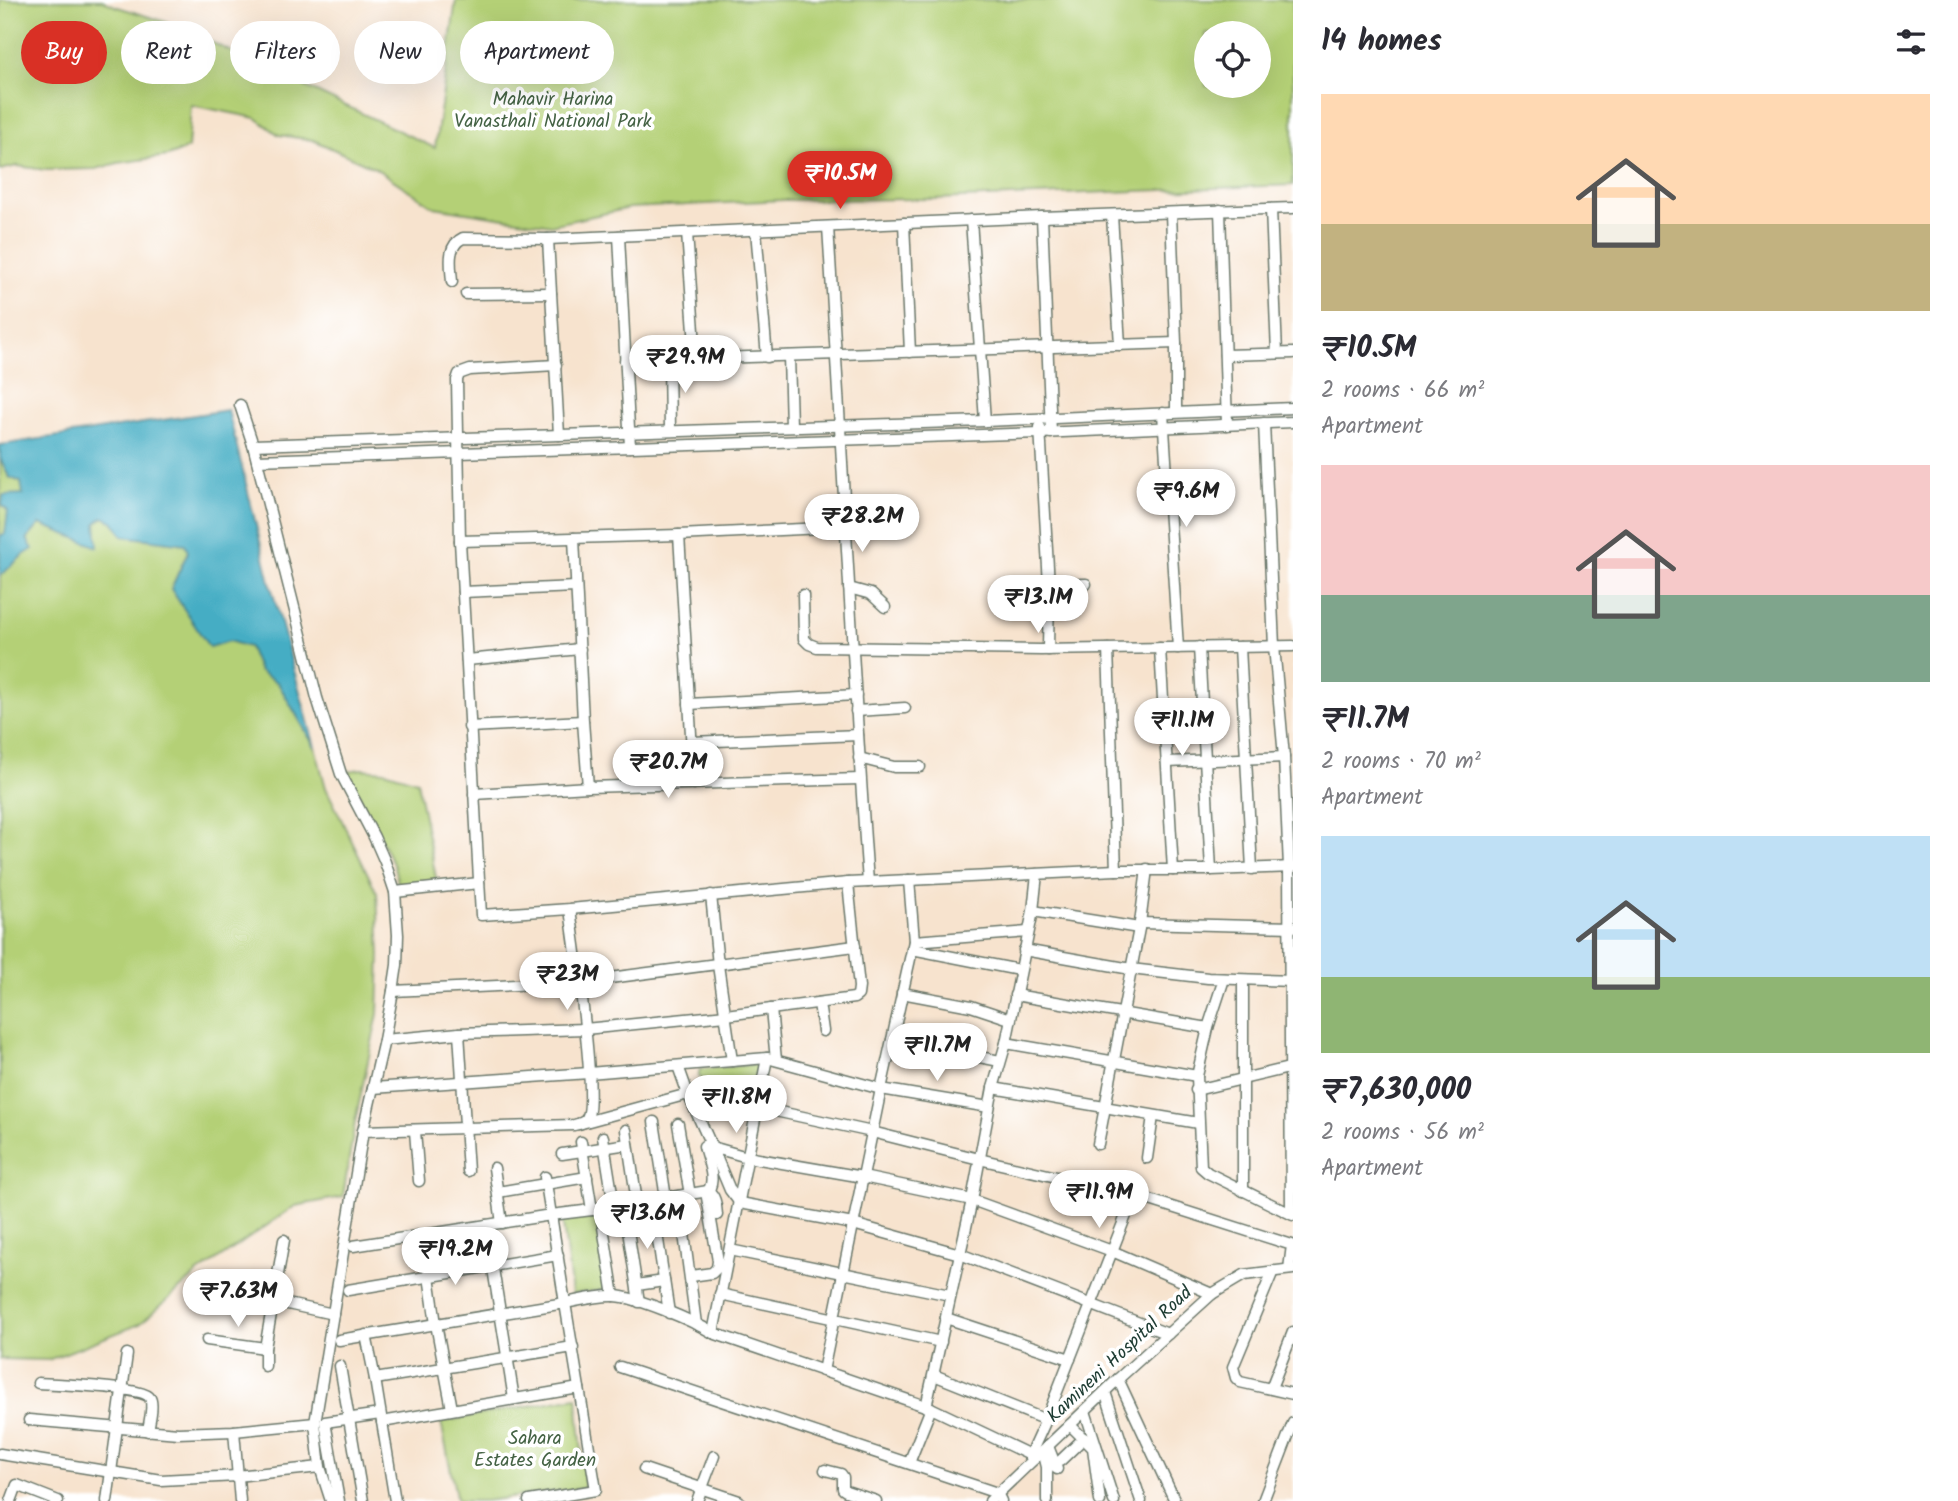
<!DOCTYPE html>
<html lang="en">
<head>
<meta charset="utf-8">
<style>
  :root { --surface:#fff; --page:#f7f7f7; --text:#2b2b33; --muted:#7c7c81; --accent:#d93025 }
  body { margin:0; font-family:Kalam,sans-serif; background:var(--page); color:var(--text); height:100vh; display:flex; flex-direction:column; font-size:26px; white-space:nowrap }
  * { box-sizing:border-box; margin:0 }
  p { font-size:23px; color:var(--muted) }
  .icon { flex:none; width:38px; height:38px; fill:none; stroke:currentColor; stroke-width:2; stroke-linecap:round; stroke-linejoin:round }
  .map { position:relative; flex:1; overflow:hidden }
  .drawer { display:flex; flex-direction:column; background:var(--surface); width:665px }
  .drawer>* { flex:none }
  .hud { position:absolute; left:21px; top:21px; width:665px; height:63px; display:flex; gap:14px }
  .controls { position:absolute; left:1194px; top:21px; display:grid; gap:14px }
  .controls a { display:grid; place-items:center; width:77px; height:77px; border-radius:50%; background:var(--surface); box-shadow:0 7px 28px #0002; font-size:35px }
  .price { position:absolute; translate:-50% -60px; padding:0 16px; border-radius:24px; background:#fff; color:#222; font-size:23px; line-height:46px; filter:drop-shadow(0 2px 4px #0008) }
  .price::after { content:''; position:absolute; left:50%; top:42px; width:21px; height:16px; margin-left:-10px; background:inherit; clip-path:polygon(0 0,100% 0,50% 100%) }
  .price.on { background:var(--accent); color:#fff }
  ul { padding:0; list-style:none }
  li { display:grid; align-content:center; gap:14px; height:371px; padding:0 28px }
  li span { display:grid; place-items:center; height:217px; border-radius:0px; color:#555 }
  li>.icon { margin-inline-start:auto }
  span .icon { width:126px; height:126px; fill:#fffc; stroke-width:1 }
  li b { font-size:30px }
  h2 { display:flex; justify-content:space-between; align-items:center; height:84px; padding:0 28px; font-size:30px }
  .pill { padding:0 24px; border-radius:32px; background:var(--surface); box-shadow:0 7px 28px #0002; font-size:24px; line-height:63px }
  .pill.on { background:var(--accent); color:#fff }
  main { display:flex; flex:1; min-height:0 }
  .map>svg:first-child { display:block }
  .green { fill:#b4d076; stroke:#6a8655; stroke-width:2; fill-rule:evenodd }
  .water { fill:#45adc4; stroke:#32757c; stroke-width:2 }
  .lines { fill:none; stroke-linecap:round; stroke-linejoin:round }
  .minor-casing { stroke:#6b776a; stroke-width:13 }
  .minor { stroke:#fff; stroke-width:10 }
  .labels { text-anchor:middle; dominant-baseline:central; stroke-width:7; stroke-linejoin:round; paint-order:stroke }
  .park-label { font-size:19px; fill:#446244; stroke:#fff }
  .street-label { font-size:19px; fill:#1f3d34; stroke:#fff }
</style>
</head>
<body>
<main>
<div class="map">
<svg width="1293" height="1501" viewBox="0 0 1293 1501">
  <rect width="100%" height="100%" fill="#fff"/>
  <filter id="ink" filterUnits="userSpaceOnUse"><feTurbulence type="fractalNoise" baseFrequency=".0143" numOctaves="2"/><feDisplacementMap in="SourceGraphic" scale="14" xChannelSelector="R" yChannelSelector="G"/><feConvolveMatrix kernelMatrix="1 2 1 2 8 2 1 2 1" color-interpolation-filters="sRGB"/></filter>
  <filter id="wash" filterUnits="userSpaceOnUse"><feTurbulence type="fractalNoise" baseFrequency=".00686" numOctaves="4" result="noise"/><feDisplacementMap in="SourceGraphic" scale="28" xChannelSelector="R" yChannelSelector="G"/><feGaussianBlur stdDeviation="1.57" result="paint"/><feColorMatrix in="noise" values="0 0 0 0 0 0 0 0 0 0 0 0 0 0 0 0 0 1.4 0 .05"/><feComposite in="paint" operator="in"/></filter>
  <g filter="url(#wash)">
    <rect width="100%" height="100%" fill="#f7e3ce"/>
    <g class="green">
      <path d="M0,0H102L115,6L175,25L435,148L456,0H1293V185L935,199L783,200L630,208L551,225L434,207L375,168L313,140L279,135L256,118L191,105L188,148L168,156L118,163L96,169L46,170L17,166L0,170ZM1206,33H1258V86H1206Z"/>
      <polygon points="0,458 9,477 21,482 24,494 8,511 5,535 0,536"/>
      <polygon points="103,517 113,521 123,536 186,544 188,551 171,589 209,646 229,641 249,647 259,671 278,683 315,747 326,788 377,893 380,955 378,1014 355,1122 343,1197 295,1206 198,1273 140,1324 48,1360 0,1359 0,576 22,556 32,549 27,539 40,524 97,546 96,523"/>
      <polygon points="360,769 385,771 417,781 437,883 399,888 394,866 349,776 349,771"/>
      <polygon points="760,1064 761,1067 754,1096 752,1099 714,1091 709,1083 699,1077 699,1071 702,1069"/>
      <polygon points="599,1212 610,1289 572,1294 562,1217"/>
      <polygon points="577,1397 585,1488 485,1501 457,1501 441,1422"/>
    </g>
    <polygon class="water" points="228,410 271,586 315,747 278,683 259,671 249,647 229,641 209,647 171,589 188,552 185,544 123,536 113,521 103,517 96,523 98,547 40,524 27,539 33,549 22,556 0,576 0,536 5,534 8,511 2,505 3,495 23,494 21,482 9,477 0,458 0,445"/>
  </g>
  <g filter="url(#ink)">
    <g class="lines">
      <g class="minor-casing">
        <g id="minor">
          <polyline points="1271,209 1277,353"/>
          <polyline points="1220,210 1227,425"/>
          <polyline points="1171,213 1176,343 1176,412"/>
          <polyline points="1112,215 1120,345"/>
          <polyline points="1042,217 1051,433"/>
          <polyline points="971,220 985,421"/>
          <polyline points="904,223 910,352"/>
          <path d="M828,227C842,445 852,664 868,882"/>
          <polyline points="756,230 767,357"/>
          <polyline points="687,233 696,359"/>
          <polyline points="619,236 630,447"/>
          <polyline points="548,239 559,435"/>
          <path d="M452,282C451,266 446,246 463,238L548,239L1042,217L1293,208"/>
          <polyline points="466,294 551,293"/>
          <polyline points="1225,355 1293,353"/>
          <polyline points="789,356 791,426"/>
          <polyline points="669,360 670,430"/>
          <polyline points="625,361 1176,343"/>
          <polyline points="556,365 470,370 459,374 457,380 460,541 481,915 570,909 848,883 1116,870 1211,870 1293,867"/>
          <polyline points="240,405 253,445 317,698 341,774 374,837 385,862 395,892 398,935 397,965 393,991 384,1040 363,1131 315,1423 320,1467 331,1501"/>
          <polyline points="1163,413 1178,648"/>
          <polyline points="1264,423 1274,646 1284,757 1289,867 1291,1214"/>
          <polyline points="1040,427 1049,585 1048,650"/>
          <polyline points="253,445 985,421 1293,408"/>
          <polyline points="257,460 1040,433 1293,422"/>
          <polyline points="679,535 694,784"/>
          <polyline points="574,538 583,721 588,787"/>
          <polyline points="460,541 679,535 844,527"/>
          <polyline points="1049,585 1086,584"/>
          <polyline points="849,588 871,594 885,607"/>
          <polyline points="463,592 576,587"/>
          <polyline points="803,595 804,639 809,644 817,647 1041,650 1293,646"/>
          <polyline points="1199,647 1211,870"/>
          <polyline points="1240,647 1252,869"/>
          <polyline points="1160,648 1173,870"/>
          <polyline points="1108,649 1116,870"/>
          <polyline points="467,660 580,649"/>
          <polyline points="689,704 856,695"/>
          <polyline points="856,711 905,708"/>
          <polyline points="469,727 583,721"/>
          <polyline points="692,742 858,735"/>
          <polyline points="859,758 894,767 920,767"/>
          <polyline points="1167,762 1284,757"/>
          <polyline points="474,794 588,787 860,779"/>
          <polyline points="395,892 479,883"/>
          <polyline points="711,895 718,965 732,1061"/>
          <polyline points="1033,911 1139,928"/>
          <polyline points="1140,923 1293,927"/>
          <polyline points="914,941 1028,932"/>
          <polyline points="912,949 1019,970"/>
          <polyline points="1024,950 1131,969 1208,978 1293,981"/>
          <polyline points="1224,979 1208,1028 1197,1076 1201,1167 1208,1173 1293,1215"/>
          <polyline points="1243,980 1243,1191"/>
          <polyline points="393,991 579,982 855,946"/>
          <polyline points="902,993 971,1006 1010,1019"/>
          <polyline points="1015,995 1208,1028"/>
          <polyline points="819,1003 823,1031"/>
          <polyline points="771,1009 776,1060"/>
          <polyline points="459,1033 468,1171"/>
          <polyline points="384,1040 459,1033 585,1029 726,1015 854,998 858,995 859,987 848,883"/>
          <polyline points="892,1040 1000,1061"/>
          <polyline points="1006,1043 1197,1076"/>
          <polyline points="678,1066 688,1094 712,1147 747,1157 863,1177 972,1200 1112,1251 1212,1294"/>
          <polyline points="373,1088 589,1073 767,1058 881,1089 989,1107"/>
          <polyline points="993,1088 1198,1123"/>
          <polyline points="1196,1090 1293,1067"/>
          <polyline points="654,1122 666,1198"/>
          <polyline points="578,1124 688,1094 757,1107 872,1132 979,1159 1134,1195 1046,1420 1030,1455"/>
          <polyline points="678,1124 690,1195"/>
          <polyline points="626,1130 637,1202"/>
          <path d="M363,1131L574,1125C579,1124 584,1123 587,1118C598,1100 574,939 570,909"/>
          <polyline points="415,1131 419,1181"/>
          <polyline points="603,1137 614,1206"/>
          <polyline points="581,1142 592,1210"/>
          <polyline points="1098,1144 1140,923 1147,869"/>
          <path d="M704,1146C707,1160 717,1179 708,1191"/>
          <polyline points="712,1147 730,1190 740,1203 853,1224 960,1254 1168,1334"/>
          <polyline points="562,1154 628,1144"/>
          <polyline points="1147,1158 1153,1116"/>
          <polyline points="494,1168 502,1223"/>
          <polyline points="498,1192 587,1177"/>
          <polyline points="1134,1195 1292,1245 1289,1269"/>
          <polyline points="679,1196 696,1324"/>
          <polyline points="652,1200 669,1313"/>
          <polyline points="624,1204 639,1302"/>
          <polyline points="600,1208 614,1296"/>
          <path d="M717,1215C716,1206 716,1196 708,1191L592,1210L551,1215L565,1303C581,1300 599,1295 615,1296C640,1298 691,1320 713,1333L931,1408L1030,1455L1034,1459"/>
          <polyline points="486,1225 514,1399"/>
          <polyline points="423,1235 436,1324 452,1409"/>
          <polyline points="353,1246 551,1215 545,1177"/>
          <polyline points="730,1250 950,1295"/>
          <polyline points="1273,1271 1233,1367 1236,1378 1240,1382 1293,1394"/>
          <polyline points="691,1276 712,1273 717,1268 718,1261 706,1192"/>
          <polyline points="637,1285 664,1281"/>
          <polyline points="348,1290 558,1255"/>
          <polyline points="210,1291 274,1301 333,1314"/>
          <polyline points="720,1294 941,1342"/>
          <polyline points="946,1318 1070,1359"/>
          <polyline points="713,1333 767,1058"/>
          <polyline points="366,1335 375,1379"/>
          <polyline points="207,1340 265,1348"/>
          <polyline points="339,1340 565,1303 579,1388"/>
          <polyline points="265,1366 265,1348 284,1240"/>
          <polyline points="340,1366 363,1501"/>
          <polyline points="620,1367 997,1493 1001,1501"/>
          <polyline points="823,1371 881,1089 914,941 909,880"/>
          <polyline points="934,1375 1046,1420"/>
          <polyline points="1118,1379 1175,1501"/>
          <path d="M38,1383C54,1384 145,1387 150,1398C154,1406 149,1422 148,1431"/>
          <polyline points="1271,1388 1293,1332"/>
          <polyline points="1105,1392 1141,1501"/>
          <polyline points="926,1407 972,1200 993,1088 1006,1043 1033,911 1037,874"/>
          <polyline points="1085,1411 1114,1501"/>
          <polyline points="29,1420 178,1433 234,1431 315,1423"/>
          <polyline points="382,1422 375,1379 573,1347"/>
          <polyline points="1070,1425 1093,1448 1100,1501"/>
          <polyline points="234,1431 240,1501"/>
          <polyline points="1048,1446 1057,1469"/>
          <polyline points="1043,1451 1047,1467 1047,1501"/>
          <polyline points="0,1454 161,1480 237,1476 320,1467"/>
          <polyline points="1060,1461 1084,1438"/>
          <polyline points="909,1463 931,1408"/>
          <polyline points="644,1469 739,1501"/>
          <polyline points="825,1470 841,1474 843,1477 843,1489 846,1491 876,1501"/>
          <polyline points="11,1501 17,1485 58,1501"/>
          <polyline points="107,1501 127,1354"/>
          <polyline points="339,1501 325,1422 380,1414"/>
          <polyline points="395,1501 382,1422 579,1388 596,1490 529,1501"/>
          <polyline points="697,1501 714,1456"/>
          <polyline points="990,1501 1118,1379 1212,1294 1244,1275 1293,1269"/>
          <polyline points="1263,1501 1293,1423"/>
        </g>
      </g>
      <use href="#minor" class="minor"/>
    </g>
  </g>
  <g class="labels">
    <g class="park-label">
      <text x="553" y="100">Mahavir Harina<tspan x="553" dy="22">Vanasthali National Park</tspan></text>
      <text x="535" y="1439">Sahara<tspan x="535" dy="22">Estates Garden</tspan></text>
    </g>
    <g class="street-label">
      <text transform="translate(1120 1355) rotate(-43)">Kamineni Hospital Road</text>
    </g>
  </g>
</svg>
<div class="controls">
<a><svg class="icon" aria-label="locate" viewBox="0 0 24 24"><circle cx="12" cy="12" r="6"/><path d="M12 2v4M12 18v4M2 12h4M18 12h4"/></svg></a>
</div>
<b class="price on" style="left:840px;top:211px">₹10.5M</b>
<b class="price" style="left:685px;top:395px">₹29.9M</b>
<b class="price" style="left:1186px;top:529px">₹9.6M</b>
<b class="price" style="left:862px;top:554px">₹28.2M</b>
<b class="price" style="left:1038px;top:635px">₹13.1M</b>
<b class="price" style="left:1182px;top:758px">₹11.1M</b>
<b class="price" style="left:668px;top:800px">₹20.7M</b>
<b class="price" style="left:567px;top:1012px">₹23M</b>
<b class="price" style="left:937px;top:1083px">₹11.7M</b>
<b class="price" style="left:736px;top:1135px">₹11.8M</b>
<b class="price" style="left:1099px;top:1230px">₹11.9M</b>
<b class="price" style="left:647px;top:1251px">₹13.6M</b>
<b class="price" style="left:455px;top:1287px">₹19.2M</b>
<b class="price" style="left:238px;top:1329px">₹7.63M</b>
<div class="hud">
<a class="pill on">Buy</a>
<a class="pill">Rent</a>
<a class="pill">Filters</a>
<a class="pill">New</a>
<a class="pill">Apartment</a>
</div>
</div>
<section class="drawer">
<h2>14 homes<svg class="icon" aria-label="filters" viewBox="0 0 24 24"><path d="M4 7h16M4 17h16"/><circle cx="9" cy="7" r="2"/><circle cx="15" cy="17" r="2"/></svg></h2>
<ul>
<li><span style="background:linear-gradient(#ffd9b3 60%,#c2b280 0)"><svg class="icon" aria-label="home" viewBox="0 0 24 24"><path d="M3 11l9-7 9 7M6 9v11h12V9"/></svg></span><div><b>₹10.5M</b><p>2 rooms · 66 m²</p><p>Apartment</p></div></li>
<li><span style="background:linear-gradient(#f6c9c9 60%,#7fa58c 0)"><svg class="icon" aria-label="home" viewBox="0 0 24 24"><path d="M3 11l9-7 9 7M6 9v11h12V9"/></svg></span><div><b>₹11.7M</b><p>2 rooms · 70 m²</p><p>Apartment</p></div></li>
<li><span style="background:linear-gradient(#bfe0f5 65%,#8fb573 0)"><svg class="icon" aria-label="home" viewBox="0 0 24 24"><path d="M3 11l9-7 9 7M6 9v11h12V9"/></svg></span><div><b>₹7,630,000</b><p>2 rooms · 56 m²</p><p>Apartment</p></div></li>
</ul>
</section>
</main>
</body>
</html>
